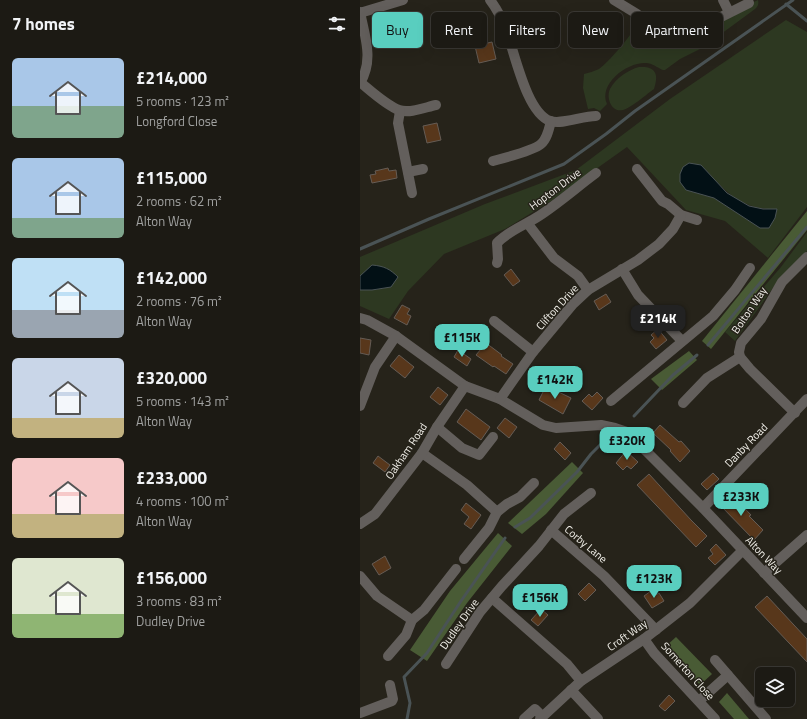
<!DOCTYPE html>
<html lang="en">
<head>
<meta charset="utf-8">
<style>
  :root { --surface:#1c1a14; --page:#25231d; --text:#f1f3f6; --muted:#a0a1a0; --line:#3a3834; --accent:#59cebf }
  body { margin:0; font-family:"Titillium Web",sans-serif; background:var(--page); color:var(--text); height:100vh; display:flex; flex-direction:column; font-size:15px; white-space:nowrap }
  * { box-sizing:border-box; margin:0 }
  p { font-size:13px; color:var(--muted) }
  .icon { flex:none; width:22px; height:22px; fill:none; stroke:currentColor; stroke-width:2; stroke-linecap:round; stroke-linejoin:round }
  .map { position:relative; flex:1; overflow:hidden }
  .drawer { display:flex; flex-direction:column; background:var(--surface); width:360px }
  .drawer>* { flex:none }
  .guide { position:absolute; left:12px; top:12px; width:375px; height:36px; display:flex; gap:8px }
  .tools { position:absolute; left:395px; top:667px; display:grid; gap:8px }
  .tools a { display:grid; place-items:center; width:40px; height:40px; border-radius:6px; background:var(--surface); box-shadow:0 4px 16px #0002,0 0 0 1px var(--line); font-size:20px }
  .price { position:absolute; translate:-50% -34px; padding:0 9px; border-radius:8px; background:var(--accent); color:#111; font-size:13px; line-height:26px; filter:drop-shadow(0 1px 2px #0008) }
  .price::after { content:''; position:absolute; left:50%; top:24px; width:12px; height:9px; margin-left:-6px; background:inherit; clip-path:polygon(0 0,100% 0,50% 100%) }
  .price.on { background:#222; color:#fff }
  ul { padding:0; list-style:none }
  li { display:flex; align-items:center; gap:12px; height:100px; padding:0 12px }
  li span { display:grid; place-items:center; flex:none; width:112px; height:80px; border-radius:6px; color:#555 }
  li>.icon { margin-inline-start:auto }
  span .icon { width:48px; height:48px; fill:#fffc; stroke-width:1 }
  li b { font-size:17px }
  h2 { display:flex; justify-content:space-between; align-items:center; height:48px; padding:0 12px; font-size:17px }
  .pill { padding:0 14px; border-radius:6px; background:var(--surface); box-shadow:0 4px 16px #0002,0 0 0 1px var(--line); font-size:14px; line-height:36px }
  .pill.on { background:var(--accent); color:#111 }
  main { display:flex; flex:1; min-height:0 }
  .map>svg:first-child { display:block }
  .green { fill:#2d3821; fill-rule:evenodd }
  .forest { fill:#495b35 }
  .water { fill:#021015; stroke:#4a5355 }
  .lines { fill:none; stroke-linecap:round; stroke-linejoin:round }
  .stream { stroke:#4a5355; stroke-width:3 }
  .building { fill:#58371b; stroke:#655c55 }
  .minor { stroke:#635f5c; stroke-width:10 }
  .labels { text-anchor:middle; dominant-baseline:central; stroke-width:3; stroke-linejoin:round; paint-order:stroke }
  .street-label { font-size:11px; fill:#f2f0ea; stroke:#26231a }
</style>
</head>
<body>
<main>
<section class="drawer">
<h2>7 homes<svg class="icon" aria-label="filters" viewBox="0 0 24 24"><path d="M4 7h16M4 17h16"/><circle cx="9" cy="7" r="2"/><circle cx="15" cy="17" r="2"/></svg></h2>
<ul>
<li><span style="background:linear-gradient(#a9c7e8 60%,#7fa58c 0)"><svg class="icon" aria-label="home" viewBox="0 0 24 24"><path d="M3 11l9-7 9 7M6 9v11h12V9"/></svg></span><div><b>£214,000</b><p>5 rooms · 123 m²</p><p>Longford Close</p></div></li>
<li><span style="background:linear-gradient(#a9c7e8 75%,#7fa58c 0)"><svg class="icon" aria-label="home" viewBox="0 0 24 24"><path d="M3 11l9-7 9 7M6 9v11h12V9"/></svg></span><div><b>£115,000</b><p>2 rooms · 62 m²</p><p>Alton Way</p></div></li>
<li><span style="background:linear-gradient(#bfe0f5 65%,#9aa5b1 0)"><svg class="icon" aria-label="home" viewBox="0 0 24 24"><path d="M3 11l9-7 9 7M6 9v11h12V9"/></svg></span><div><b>£142,000</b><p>2 rooms · 76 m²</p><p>Alton Way</p></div></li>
<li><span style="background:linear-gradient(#c9d6e8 75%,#c2b280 0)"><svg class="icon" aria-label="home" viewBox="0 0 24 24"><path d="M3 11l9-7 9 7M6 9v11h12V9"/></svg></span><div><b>£320,000</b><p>5 rooms · 143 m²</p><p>Alton Way</p></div></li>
<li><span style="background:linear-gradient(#f6c9c9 70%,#c2b280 0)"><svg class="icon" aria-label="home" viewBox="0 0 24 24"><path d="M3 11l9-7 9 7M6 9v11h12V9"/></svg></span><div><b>£233,000</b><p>4 rooms · 100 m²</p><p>Alton Way</p></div></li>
<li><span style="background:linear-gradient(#dfe7d0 70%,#8fb573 0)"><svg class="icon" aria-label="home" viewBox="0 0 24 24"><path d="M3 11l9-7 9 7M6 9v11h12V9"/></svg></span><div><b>£156,000</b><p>3 rooms · 83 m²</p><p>Dudley Drive</p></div></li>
</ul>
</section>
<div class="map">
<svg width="447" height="719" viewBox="0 0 447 719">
  <rect width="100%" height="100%" fill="#26231a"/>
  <g class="green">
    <path d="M398,0C399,4 398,6 395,9L342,48L320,59L305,70H303C298,68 292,63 286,63C267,62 238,84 247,104L240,111L234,108L228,109L223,88L224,74C229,73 234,71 239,69C247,64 273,34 275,26C276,22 274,20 272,18L273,16C283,25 300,41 312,46C333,54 347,33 361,22C372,14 385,6 398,0Z"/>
    <path d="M426,20L447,32V207L408,258L365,221L326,210L267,147L191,201L145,229L84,254L48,291L29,319L0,306V290H12L31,287L0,276V257L125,204L216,170L310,99ZM341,165C365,190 379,210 417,209L400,228L354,198L326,190Z"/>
    <path d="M279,67C296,66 299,74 294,89C287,94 271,108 263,110C251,113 246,97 250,89C256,78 268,70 279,67Z"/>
    <polygon points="447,232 447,251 420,278 375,341 365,332 421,267"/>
  </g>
  <g class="forest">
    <polygon points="447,211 447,230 351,349 342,341"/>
    <polygon points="329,351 337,360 302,390 291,379"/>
    <polygon points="212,462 223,473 186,514 162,534 148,523"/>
    <polygon points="138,533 152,546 107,603 67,661 50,650 90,591"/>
    <polygon points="316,637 352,674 340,685 305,647"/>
    <polygon points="367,693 389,719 374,719 359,702"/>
  </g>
  <g class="water">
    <polygon points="329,163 341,165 367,193 389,206 403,209 417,209 415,218 409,228 400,228 354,198 326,190 320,182 320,174 323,167"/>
    <path d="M12,265C24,266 30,269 38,277L31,287L12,290H0V276Z"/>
  </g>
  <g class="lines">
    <g class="stream">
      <polyline points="426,4 447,21"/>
      <polyline points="0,249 69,219 204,164 246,134 275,111 433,0"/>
      <polyline points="348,345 447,227"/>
      <polyline points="274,416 313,375 337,355"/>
      <polyline points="155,527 170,518 217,472 231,454 242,443"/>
      <polyline points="47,719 50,703 44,677 67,653 101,601 145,538"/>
    </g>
  </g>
  <g class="building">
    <polygon points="132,42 136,59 119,63 115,46"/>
    <polygon points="77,123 81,140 67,143 63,126"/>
    <polygon points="28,168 29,171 36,170 37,178 12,183 10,175 16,174 15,171"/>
    <polygon points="151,269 160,281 153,286 144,275"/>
    <polygon points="246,294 251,302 239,310 234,301"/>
    <polygon points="42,305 50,309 47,314 51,316 47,325 34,318"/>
    <polygon points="298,329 307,340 296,349 290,342 294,338 291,335"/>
    <polygon points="0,338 11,340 9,355 0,353"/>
    <polygon points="126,343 142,355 141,356 153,364 146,374 134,366 133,367 116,355"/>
    <polygon points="98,350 111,359 107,366 94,357"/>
    <polygon points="39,355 54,367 45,378 30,366"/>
    <polygon points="186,386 211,398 203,414 179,400"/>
    <polygon points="78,387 88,395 80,405 70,397"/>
    <polygon points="237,392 243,398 232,410 222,401 229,394 232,397"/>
    <polygon points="106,409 130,427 121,440 97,422"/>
    <polygon points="145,418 157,427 149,438 137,428"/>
    <polygon points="300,425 319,442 321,441 330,451 320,462 310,451 311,450 293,433"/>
    <polygon points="200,442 211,453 205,460 194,449"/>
    <polygon points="266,451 278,462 271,469 267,466 263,470 256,463"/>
    <polygon points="18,456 30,465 25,472 13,463"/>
    <polygon points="353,473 359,479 347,490 341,484"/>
    <polygon points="289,474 331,520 347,536 336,547 277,485"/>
    <polygon points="371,494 391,515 389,516 403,530 394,540 360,505"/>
    <polygon points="106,503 121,515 111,529 104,524 109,517 101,510"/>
    <polygon points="356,544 366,555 355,565 348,558 353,554 350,550"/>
    <polygon points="25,556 31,568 19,575 12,564"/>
    <polygon points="229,583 236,590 225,601 218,594"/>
    <polygon points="291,591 294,596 299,593 304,601 292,608 284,596"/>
    <polygon points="407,596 447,639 447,662 395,607"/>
    <polygon points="181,609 188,615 178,626 171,620"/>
    <polygon points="309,695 315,701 305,711 299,706"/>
  </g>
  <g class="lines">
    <g class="minor">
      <path d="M130,0C137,9 142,19 146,30C155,53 166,112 190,121C202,125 222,116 236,116"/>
      <polyline points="254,0 277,14 307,39 319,42 333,40 359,18 389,3"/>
      <polyline points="363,0 369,12"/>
      <path d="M0,12C5,37 14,60 0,83"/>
      <polyline points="0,13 43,0"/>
      <path d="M0,82C11,91 26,105 39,110C50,114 66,107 76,105"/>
      <polyline points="40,111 38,123 52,193"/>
      <path d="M133,161C144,158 173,151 181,144C187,139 189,129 191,121"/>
      <polyline points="277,169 302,201 308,204 321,215 337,220"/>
      <polyline points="48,172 63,169"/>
      <polyline points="168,224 194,258 218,276 228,290"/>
      <path d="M137,263L138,259L137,243C148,231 165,225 179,216C199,203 217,187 236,173"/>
      <polyline points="262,269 278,295 322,341"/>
      <polyline points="0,318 7,320 36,336 105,386 140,399 183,425 196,428 241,425 255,428 267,432 343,508 447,618"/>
      <polyline points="134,321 173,352"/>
      <polyline points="140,399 173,352 213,304 228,290 278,260 299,244 313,229 321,215"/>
      <polyline points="251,401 353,316 375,290 390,268"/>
      <polyline points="323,403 347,378 380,357"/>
      <polyline points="0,406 15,367 36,336"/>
      <polyline points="435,413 390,369 380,357 379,352 381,343 401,319 422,282 447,257"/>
      <polyline points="77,427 102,448 119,455 133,437"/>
      <polyline points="62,453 107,485 137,512"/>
      <polyline points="343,508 447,399"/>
      <polyline points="0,524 15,514 32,492 62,453 77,427 105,386"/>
      <polyline points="191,530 244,576 296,630"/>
      <polyline points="104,559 129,528 137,512 147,504 160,497 174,483"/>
      <polyline points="404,573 447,535"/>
      <polyline points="0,576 17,596 52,620"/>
      <polyline points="132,598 207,664 221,681"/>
      <polyline points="284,639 294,653 355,719"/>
      <polyline points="28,656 46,635 52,620 64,610 96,569"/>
      <polyline points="355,660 406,719"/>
      <polyline points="86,664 120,612 142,586 179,546 204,514 231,493"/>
      <polyline points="211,690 238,719"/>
      <polyline points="339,701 368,675"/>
      <polyline points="0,713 32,701 33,699 30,685"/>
      <polyline points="164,719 175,709 182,716"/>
      <polyline points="180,719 221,681 284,639 330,603 382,551"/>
    </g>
  </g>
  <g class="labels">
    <g class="street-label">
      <text transform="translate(195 189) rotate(-37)">Hopton Drive</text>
      <text transform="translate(197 307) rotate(-48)">Clifton Drive</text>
      <text transform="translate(389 310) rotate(-56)">Bolton Way</text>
      <text transform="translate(386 445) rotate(-46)">Danby Road</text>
      <text transform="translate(46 451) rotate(-56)">Oakham Road</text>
      <text transform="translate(226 544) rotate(40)">Corby Lane</text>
      <text transform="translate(404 555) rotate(46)">Alton Way</text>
      <text transform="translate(99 624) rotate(-55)">Dudley Drive</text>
      <text transform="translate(267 635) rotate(-35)">Croft Way</text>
      <text transform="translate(328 671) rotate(48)">Somerton Close</text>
    </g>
  </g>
</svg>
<div class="tools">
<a><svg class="icon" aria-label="layers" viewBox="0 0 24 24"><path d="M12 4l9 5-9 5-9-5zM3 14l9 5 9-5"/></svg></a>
</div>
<b class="price on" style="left:298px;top:339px">£214K</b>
<b class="price" style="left:102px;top:358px">£115K</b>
<b class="price" style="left:195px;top:400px">£142K</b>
<b class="price" style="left:267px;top:461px">£320K</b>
<b class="price" style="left:381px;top:517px">£233K</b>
<b class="price" style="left:294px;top:599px">£123K</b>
<b class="price" style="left:180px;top:618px">£156K</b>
<div class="guide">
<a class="pill on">Buy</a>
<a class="pill">Rent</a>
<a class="pill">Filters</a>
<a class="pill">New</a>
<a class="pill">Apartment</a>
</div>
</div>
</main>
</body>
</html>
